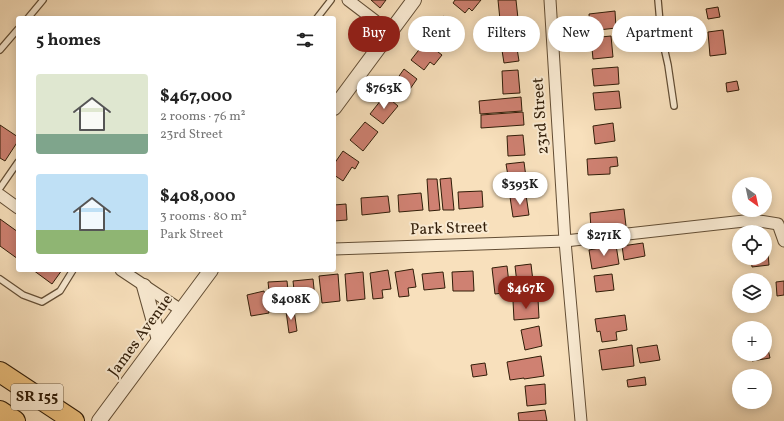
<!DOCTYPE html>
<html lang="en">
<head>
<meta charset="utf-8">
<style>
  :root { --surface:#fff; --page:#f2f2f2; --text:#222; --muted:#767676; --accent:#8f2418 }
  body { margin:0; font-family:Vollkorn,serif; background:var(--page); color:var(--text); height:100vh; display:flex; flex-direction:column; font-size:15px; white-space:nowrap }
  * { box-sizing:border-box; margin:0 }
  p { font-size:13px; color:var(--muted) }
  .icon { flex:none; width:22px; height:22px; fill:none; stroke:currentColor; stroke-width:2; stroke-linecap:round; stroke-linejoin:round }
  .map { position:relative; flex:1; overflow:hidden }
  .details { position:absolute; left:16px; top:16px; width:320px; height:256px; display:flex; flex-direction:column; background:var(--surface); border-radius:4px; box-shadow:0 2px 10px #0003 }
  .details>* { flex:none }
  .top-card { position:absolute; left:348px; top:16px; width:376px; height:36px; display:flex; gap:8px }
  .needle { width:26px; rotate:147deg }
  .fabs { position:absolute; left:732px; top:177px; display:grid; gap:8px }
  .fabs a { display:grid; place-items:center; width:40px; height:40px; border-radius:50%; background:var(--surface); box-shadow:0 2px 10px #0003; font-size:20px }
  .price { position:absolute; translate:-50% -34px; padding:0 9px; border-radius:14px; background:#fff; color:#222; font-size:13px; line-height:26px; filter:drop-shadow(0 1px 2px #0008) }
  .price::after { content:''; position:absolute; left:50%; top:24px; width:12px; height:9px; margin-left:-6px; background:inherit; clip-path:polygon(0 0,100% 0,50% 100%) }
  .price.current { background:var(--accent); color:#fff }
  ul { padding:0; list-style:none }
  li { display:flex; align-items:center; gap:12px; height:100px; padding:0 20px }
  li span { display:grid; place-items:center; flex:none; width:112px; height:80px; border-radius:4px; color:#555 }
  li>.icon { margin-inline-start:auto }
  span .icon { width:48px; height:48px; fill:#fffc; stroke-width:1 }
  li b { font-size:17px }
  h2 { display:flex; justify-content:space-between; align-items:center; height:48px; padding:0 20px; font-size:17px }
  .pill { padding:0 14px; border-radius:18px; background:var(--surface); box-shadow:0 2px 10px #0003; font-size:14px; line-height:36px }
  .pill.current { background:var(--accent); color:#fff }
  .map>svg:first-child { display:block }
  .building { fill:#cf8172; stroke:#311d08 }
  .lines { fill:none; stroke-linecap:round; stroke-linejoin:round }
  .service-casing { stroke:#634e35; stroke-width:8 }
  .minor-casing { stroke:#634e35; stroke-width:13 }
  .tertiary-casing { stroke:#634e35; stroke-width:16 }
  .motorway-casing { stroke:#311d08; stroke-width:22 }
  .service { stroke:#faebd3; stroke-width:5.5 }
  .minor { stroke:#faebd3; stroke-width:11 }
  .tertiary { stroke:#faebd3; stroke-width:14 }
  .motorway { stroke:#ecc07e; stroke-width:20 }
  .labels { text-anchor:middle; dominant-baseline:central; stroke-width:4; stroke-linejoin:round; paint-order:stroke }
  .shield { fill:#faebd3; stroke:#6d5b45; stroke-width:1 }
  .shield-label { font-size:15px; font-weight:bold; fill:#311d08 }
  .street-label { font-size:16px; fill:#311d08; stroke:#faebd3 }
</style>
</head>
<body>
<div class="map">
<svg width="784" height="421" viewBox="0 0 784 421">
  <rect width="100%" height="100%" fill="#f8e0bc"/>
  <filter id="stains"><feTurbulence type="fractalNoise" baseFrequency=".005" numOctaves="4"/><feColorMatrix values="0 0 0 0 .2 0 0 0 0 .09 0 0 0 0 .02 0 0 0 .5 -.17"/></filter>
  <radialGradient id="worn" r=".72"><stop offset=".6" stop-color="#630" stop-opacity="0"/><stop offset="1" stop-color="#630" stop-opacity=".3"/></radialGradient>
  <g class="building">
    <polygon points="371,0 386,0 380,8"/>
    <polygon points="455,0 481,0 472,11 469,8 465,13 453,3"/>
    <polygon points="498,0 516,0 519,28 501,30"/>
    <polygon points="718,7 720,17 708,19 706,9"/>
    <polygon points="615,11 616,28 590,31 589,14"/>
    <polygon points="443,16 456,26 443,43 430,33"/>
    <polygon points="723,30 726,54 710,56 708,32"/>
    <polygon points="611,36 613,57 593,59 591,38"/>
    <polygon points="425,42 442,55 434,65 430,62 424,70 411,60"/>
    <polygon points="516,42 519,61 504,63 501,44"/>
    <polygon points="618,67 619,84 594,86 592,69"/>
    <polygon points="404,69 417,79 403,99 390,89"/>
    <polygon points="518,70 520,93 503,94 502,71"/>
    <polygon points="737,81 739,90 727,92 726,83"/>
    <polygon points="619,91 621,108 595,110 593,93"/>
    <polygon points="385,95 398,106 383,124 370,114"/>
    <polygon points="521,97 522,111 480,114 479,101"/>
    <polygon points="523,112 524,125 481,128 481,115"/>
    <polygon points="365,122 378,132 363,151 350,140"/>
    <polygon points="613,123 615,141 595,144 593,126"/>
    <polygon points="0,125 18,137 18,141 5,161 0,158"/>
    <polygon points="523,135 525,155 508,156 507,136"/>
    <polygon points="343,151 359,162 355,169 352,167 343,181 334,175 334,164"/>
    <polygon points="617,157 618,166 610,167 610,174 588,175 587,159"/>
    <polygon points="524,162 527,185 510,188 506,164"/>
    <polygon points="451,178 454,210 443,210 440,179"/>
    <polygon points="427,179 437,179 440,210 429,211"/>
    <polygon points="482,191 483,207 459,209 458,192"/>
    <polygon points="421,193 423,210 399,212 398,195"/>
    <polygon points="526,195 529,215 513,217 510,197"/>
    <polygon points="388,196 390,212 362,215 361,198"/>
    <polygon points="346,204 347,220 334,221 334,205"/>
    <polygon points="624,209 626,226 591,229 590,213"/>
    <polygon points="0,219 18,232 18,259 0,246"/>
    <polygon points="765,241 767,241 769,265 752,267 751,258 765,258"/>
    <polygon points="643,243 645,256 624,260 622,246"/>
    <polygon points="616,245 619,264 592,269 589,250"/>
    <polygon points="531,264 534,290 518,292 515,266"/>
    <polygon points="507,266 510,292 495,294 492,268"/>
    <polygon points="413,269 416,287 408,288 409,296 399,297 395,272"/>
    <polygon points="33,270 62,270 52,284"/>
    <polygon points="388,270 391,289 382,290 383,298 373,299 370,273"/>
    <polygon points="473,271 474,291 453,291 452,272"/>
    <polygon points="363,272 365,299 347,301 345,274"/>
    <polygon points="443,272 445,288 424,290 422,274"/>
    <polygon points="338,274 340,301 322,303 319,276"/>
    <polygon points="612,274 614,290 596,292 594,276"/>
    <polygon points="313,279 315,298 305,300 306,307 296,308 293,281"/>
    <polygon points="287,281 289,300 281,300 281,309 271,309 268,282"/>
    <polygon points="784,281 784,295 777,296 776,282"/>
    <polygon points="264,291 269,313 251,316 247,295"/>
    <polygon points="538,299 539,318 514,320 513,301"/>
    <polygon points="294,310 297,331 289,333 286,311"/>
    <polygon points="625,315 627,330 616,332 617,340 602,342 600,331 597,332 595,319"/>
    <polygon points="539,326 542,346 525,350 521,330"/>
    <polygon points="765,335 770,358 752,361 751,354 765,354"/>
    <polygon points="632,345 634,366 602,370 599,350"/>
    <polygon points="657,345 660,360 640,363 637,348"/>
    <polygon points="541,356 544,376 524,379 524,378 510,380 507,362"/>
    <polygon points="485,363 487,375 473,377 471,365"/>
    <polygon points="645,377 646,385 628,387 627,380"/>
    <polygon points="545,384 546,404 527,406 525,386"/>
    <polygon points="545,410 547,421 519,421 518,413"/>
  </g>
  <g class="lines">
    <g class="service-casing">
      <g id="service">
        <polyline points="658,0 661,34 668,65 674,106"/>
        <polyline points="28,18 43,0"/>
        <polyline points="317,18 331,0"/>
        <polyline points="661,27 698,29"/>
        <polyline points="0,50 18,29"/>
        <polyline points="0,188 18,162"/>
        <polyline points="0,279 23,295 42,302 60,291 73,270"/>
      </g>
    </g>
    <g class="minor-casing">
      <g id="minor">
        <polyline points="348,0 390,32"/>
        <polyline points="550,0 565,241 581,421"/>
        <polyline points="0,195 18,208"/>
        <polyline points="334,249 565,241 753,220 778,224 784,241"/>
        <polyline points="121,270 181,310"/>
      </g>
    </g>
    <g class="tertiary-casing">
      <g id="tertiary">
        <polyline points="334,108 414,0"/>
        <polyline points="144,286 159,340"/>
        <polyline points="99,421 211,270"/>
      </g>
    </g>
    <g class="motorway-casing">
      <g id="motorway">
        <polyline points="0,372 74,421"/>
        <polyline points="0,411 15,421"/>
      </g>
    </g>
    <use href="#service" class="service"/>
    <use href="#minor" class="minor"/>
    <use href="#tertiary" class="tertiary"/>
    <use href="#motorway" class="motorway"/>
  </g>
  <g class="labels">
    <rect class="shield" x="11" y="384" width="52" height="26" rx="3"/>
    <g class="shield-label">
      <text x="37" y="397">SR 155</text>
    </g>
    <g class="street-label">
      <text transform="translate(541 116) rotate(-94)">23rd Street</text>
      <text transform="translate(449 229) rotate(-2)">Park Street</text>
      <text transform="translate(141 336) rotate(-54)">James Avenue</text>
    </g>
  </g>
  <rect width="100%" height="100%" filter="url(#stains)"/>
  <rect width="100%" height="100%" fill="url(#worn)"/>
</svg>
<div class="fabs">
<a><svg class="needle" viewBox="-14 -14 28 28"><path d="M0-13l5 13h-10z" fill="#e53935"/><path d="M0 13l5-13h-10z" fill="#767676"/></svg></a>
<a><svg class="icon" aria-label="locate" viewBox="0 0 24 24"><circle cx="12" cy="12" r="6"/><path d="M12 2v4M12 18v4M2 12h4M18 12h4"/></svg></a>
<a><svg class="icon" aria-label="layers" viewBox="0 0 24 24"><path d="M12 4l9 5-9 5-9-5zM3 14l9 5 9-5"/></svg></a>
<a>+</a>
<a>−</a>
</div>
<b class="price" style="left:384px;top:110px">$763K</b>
<b class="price" style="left:520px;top:206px">$393K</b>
<b class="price" style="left:604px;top:257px">$271K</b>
<b class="price current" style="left:526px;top:310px">$467K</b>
<b class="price" style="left:291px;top:321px">$408K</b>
<div class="top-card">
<a class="pill current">Buy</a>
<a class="pill">Rent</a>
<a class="pill">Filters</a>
<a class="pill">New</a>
<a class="pill">Apartment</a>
</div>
<section class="details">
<h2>5 homes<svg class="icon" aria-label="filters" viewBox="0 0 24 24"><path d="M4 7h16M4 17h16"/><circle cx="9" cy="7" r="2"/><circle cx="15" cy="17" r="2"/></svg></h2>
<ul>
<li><span style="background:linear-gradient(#dfe7d0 75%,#7fa58c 0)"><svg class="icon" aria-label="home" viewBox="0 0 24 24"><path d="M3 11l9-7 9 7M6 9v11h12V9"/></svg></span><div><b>$467,000</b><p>2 rooms · 76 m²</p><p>23rd Street</p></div></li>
<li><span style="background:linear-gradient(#bfe0f5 70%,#8fb573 0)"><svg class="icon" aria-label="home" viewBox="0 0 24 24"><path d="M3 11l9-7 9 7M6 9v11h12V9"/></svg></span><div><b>$408,000</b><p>3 rooms · 80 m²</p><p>Park Street</p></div></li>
</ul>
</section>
</div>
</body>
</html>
